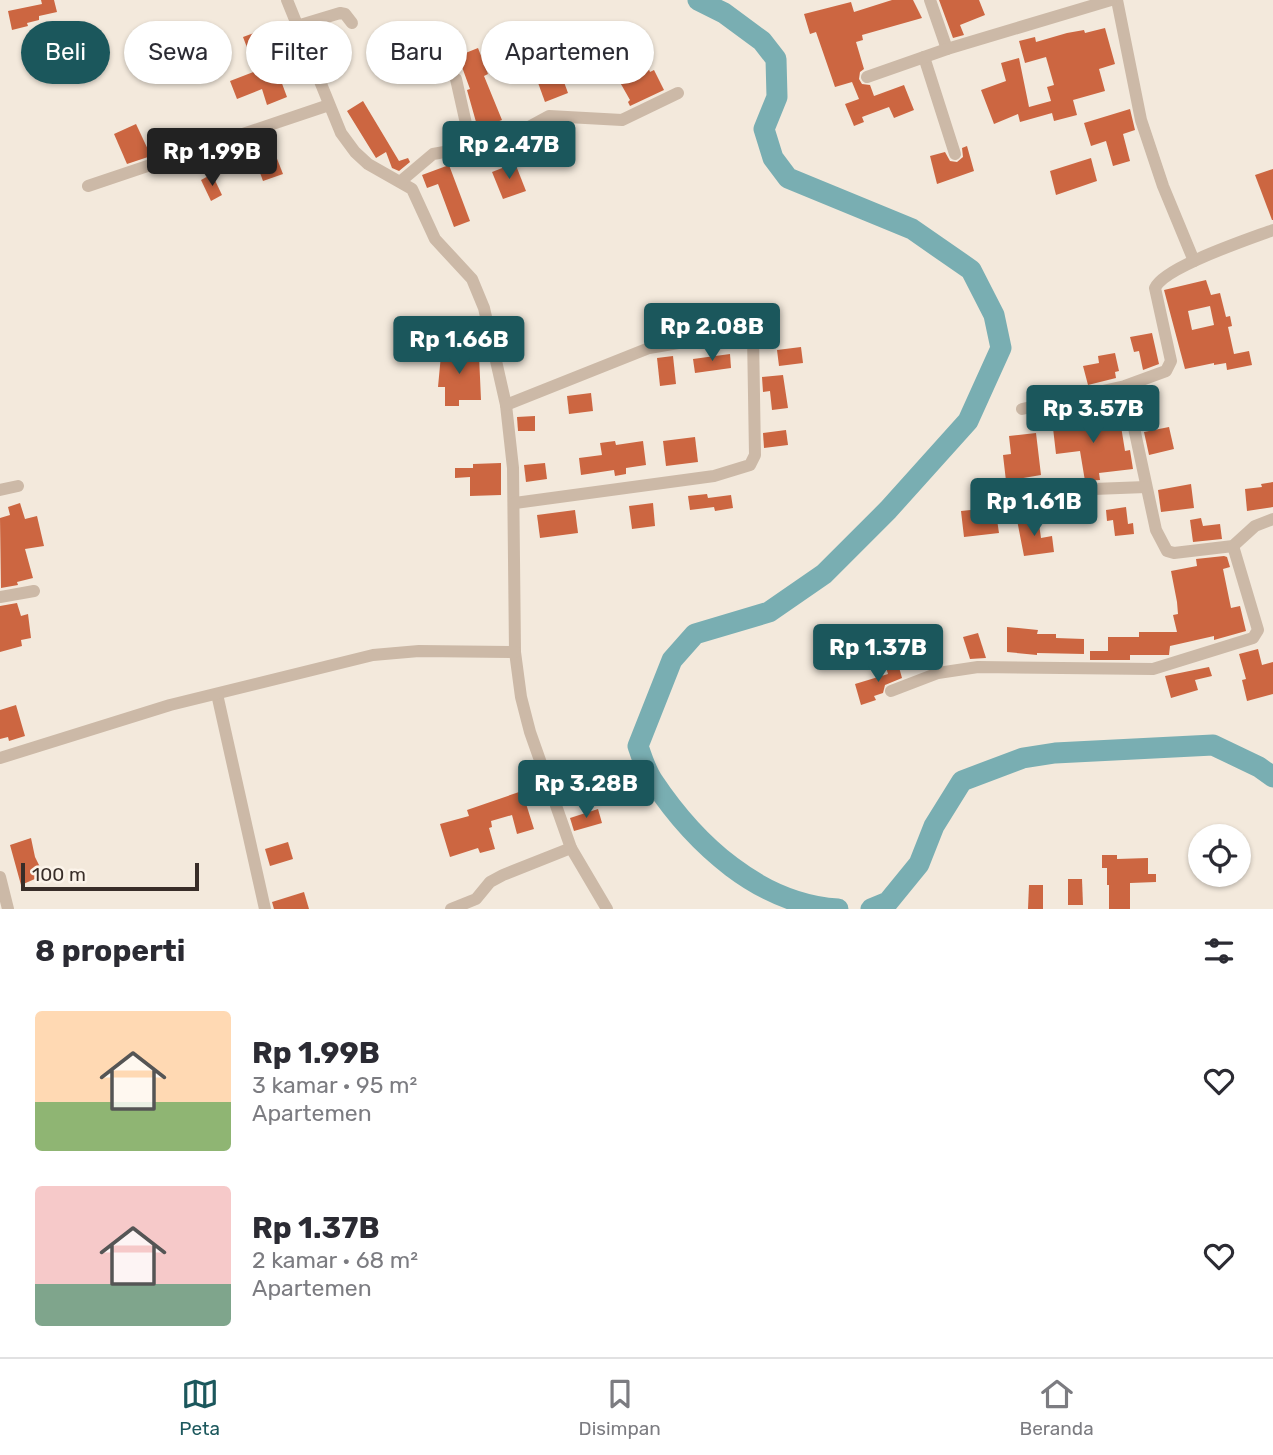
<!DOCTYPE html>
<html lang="id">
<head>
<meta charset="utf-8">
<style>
  :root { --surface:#fff; --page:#f2f2f3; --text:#2b2b33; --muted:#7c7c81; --line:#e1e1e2; --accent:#1b575c }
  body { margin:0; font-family:Rubik,sans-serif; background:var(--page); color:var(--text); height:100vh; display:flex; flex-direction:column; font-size:26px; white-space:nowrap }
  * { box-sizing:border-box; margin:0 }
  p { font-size:23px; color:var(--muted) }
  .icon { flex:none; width:38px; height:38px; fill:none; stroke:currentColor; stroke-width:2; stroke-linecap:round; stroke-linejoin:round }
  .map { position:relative; height:909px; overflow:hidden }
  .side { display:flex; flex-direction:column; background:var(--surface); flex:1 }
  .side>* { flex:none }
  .banner { position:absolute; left:21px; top:21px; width:700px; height:63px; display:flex; gap:14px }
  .buttons { position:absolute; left:1188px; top:824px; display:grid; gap:14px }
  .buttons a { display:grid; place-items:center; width:63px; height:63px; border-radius:50%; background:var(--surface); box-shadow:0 2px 5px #0004; font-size:35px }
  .scale { position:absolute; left:21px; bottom:18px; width:178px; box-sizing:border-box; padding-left:7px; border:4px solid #382d28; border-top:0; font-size:19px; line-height:24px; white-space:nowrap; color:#382d28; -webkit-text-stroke:5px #fbf3e9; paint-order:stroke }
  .price { position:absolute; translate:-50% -60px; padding:0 16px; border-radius:7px; background:var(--accent); color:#fff; font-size:23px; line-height:46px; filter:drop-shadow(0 2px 4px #0008) }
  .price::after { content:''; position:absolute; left:50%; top:42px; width:21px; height:16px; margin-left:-10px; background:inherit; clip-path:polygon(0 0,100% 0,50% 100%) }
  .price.active { background:#222; color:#fff }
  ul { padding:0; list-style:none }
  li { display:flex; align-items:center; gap:21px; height:175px; padding:0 35px }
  li span { display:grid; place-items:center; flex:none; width:196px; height:140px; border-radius:7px; color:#555 }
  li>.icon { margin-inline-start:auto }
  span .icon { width:84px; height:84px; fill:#fffc; stroke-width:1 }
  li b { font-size:30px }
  h2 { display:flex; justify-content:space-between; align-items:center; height:84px; padding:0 35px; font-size:30px }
  .pill { padding:0 24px; border-radius:32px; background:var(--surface); box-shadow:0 2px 5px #0004; font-size:24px; line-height:63px }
  .pill.active { background:var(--accent); color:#fff }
  .tabs { display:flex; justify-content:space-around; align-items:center; height:98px; border-top:2px solid var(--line); background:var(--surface); font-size:19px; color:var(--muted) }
  .tabs a { display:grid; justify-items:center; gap:4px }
  .tabs .active { color:var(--accent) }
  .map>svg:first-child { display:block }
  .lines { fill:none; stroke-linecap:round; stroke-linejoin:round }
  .river { stroke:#79aeb2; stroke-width:21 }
  .building { fill:#cc6641; fill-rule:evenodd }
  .street { stroke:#ccb9a7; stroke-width:12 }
</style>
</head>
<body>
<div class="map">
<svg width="1273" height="909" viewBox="0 0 1273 909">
  <rect width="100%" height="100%" fill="#f3e9dc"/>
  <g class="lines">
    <g class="river">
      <path d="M698,0L724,13L762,41L776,59L777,97L764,129L773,158L788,178L912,229L971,270L994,315L1001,348L968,421L888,510L824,574L769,612L695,634L672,660L638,746C642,758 646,771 653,781C695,844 759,904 838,909"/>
      <polyline points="871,909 888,902 919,864 934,826 962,781 1023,758 1055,753 1213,745 1259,767 1273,777"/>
    </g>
  </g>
  <g class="building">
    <polygon points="41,0 54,0 57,12 39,16 39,20 27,23 28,26 12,30 8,11 42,4"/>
    <polygon points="892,0 913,0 922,18 862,35 863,40 856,42 864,69 860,72 859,79 862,84 870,85 874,96 904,85 914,110 894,118 889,107 862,117 864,122 854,126 845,104 859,99 852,82 835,87 816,32 810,34 804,14 851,2 854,12"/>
    <polygon points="939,0 979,0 985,15 960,25 964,35 953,38"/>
    <polygon points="1105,28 1115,64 1099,69 1105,91 1073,100 1077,115 1054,121 1052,113 1020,122 1018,114 994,124 981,90 1006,81 1001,63 1019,58 1029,107 1051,101 1047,87 1054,85 1046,57 1025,63 1019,41 1035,37 1036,42 1067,33 1084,30 1085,33"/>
    <polygon points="259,31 270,61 296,52 300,62 277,70 287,97 267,105 262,89 237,99 230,81 256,71 243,37"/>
    <polygon points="478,48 488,74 484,76 502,120 478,129 467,90 470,89 458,56"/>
    <polygon points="644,57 650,72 654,70 664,90 630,106 628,102 630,100 613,70"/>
    <polygon points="556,60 568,93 545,102 533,69"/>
    <polygon points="363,101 399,161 408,158 410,162 399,171 392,168 386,152 376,158 347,111"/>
    <polygon points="1130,109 1135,130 1123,134 1130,161 1113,166 1106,141 1091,146 1084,123"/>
    <polygon points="136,124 151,156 127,164 114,134"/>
    <polygon points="967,146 974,171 937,184 930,156 945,152 950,161 957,162 963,157 962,148"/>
    <polygon points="274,151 283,174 263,181 255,159"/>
    <polygon points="1091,158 1097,181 1056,195 1050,171"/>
    <polygon points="515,163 526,191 503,199 492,172"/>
    <polygon points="449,165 470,221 454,227 438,184 427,188 422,175"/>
    <polygon points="1273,169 1273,220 1272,220 1255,175"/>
    <polygon points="212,174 222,195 211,201 201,180"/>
    <path d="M1206,280L1211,295L1220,293L1226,317L1230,316L1232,326L1228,327L1234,354L1249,351L1252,365L1227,370L1226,363L1214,365V363L1185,369L1164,290ZM1210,306L1214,325L1192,330L1188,311Z"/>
    <polygon points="1152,333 1159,364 1143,370 1139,351 1134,352 1130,337"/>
    <polygon points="457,341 459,355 479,355 481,400 459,400 459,406 445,406 445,387 438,387 441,355 445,355 444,343"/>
    <polygon points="801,347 803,363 779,366 777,350"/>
    <polygon points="1115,353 1119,371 1115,372 1116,378 1088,385 1083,366 1099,363 1098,356"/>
    <polygon points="730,354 731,368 695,373 693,359"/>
    <polygon points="673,356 676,384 660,386 657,358"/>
    <polygon points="783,375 788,408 772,410 770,391 763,392 762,377"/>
    <polygon points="591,393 593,411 569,414 567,396"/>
    <polygon points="1066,414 1068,423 1120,420 1125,451 1130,450 1133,469 1099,473 1100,480 1085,481 1080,451 1056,454 1053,428 1056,428 1055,415"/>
    <polygon points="535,416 535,431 518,431 517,417"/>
    <polygon points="1169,427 1174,449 1149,455 1144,432"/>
    <polygon points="786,430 788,445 764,448 763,433"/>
    <polygon points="1036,433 1041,475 1006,481 1003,455 1011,454 1009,436"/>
    <polygon points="695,437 698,462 666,466 663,441"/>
    <polygon points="615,441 616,445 643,441 646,465 626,468 626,474 615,476 614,470 581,475 579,458 602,455 600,443"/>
    <polygon points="501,463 501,495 470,496 470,477 455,478 455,468 473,468 473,464"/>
    <polygon points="545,463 547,479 526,482 524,465"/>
    <polygon points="1273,482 1273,507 1247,511 1245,489 1262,487 1261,484"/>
    <polygon points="1191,484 1194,508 1161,512 1158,490"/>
    <polygon points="707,494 708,498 731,495 733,508 715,511 714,507 690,510 688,496"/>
    <polygon points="994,499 999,533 964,537 961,511 980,509 979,500"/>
    <polygon points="20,503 25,519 37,516 44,546 25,549 33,578 17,582 18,585 1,588 0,518 10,515 8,507"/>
    <polygon points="653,503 655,526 632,529 629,506"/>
    <polygon points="1126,507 1128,524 1133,523 1134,534 1115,536 1113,520 1107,521 1106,510"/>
    <polygon points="575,510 578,533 540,538 537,515"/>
    <polygon points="1038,517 1041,538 1052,536 1054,552 1024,556 1017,520"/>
    <polygon points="1201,518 1203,526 1220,524 1222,539 1193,542 1190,520"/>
    <polygon points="1224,556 1227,557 1230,567 1223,569 1231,608 1240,606 1246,631 1214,640 1214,636 1170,646 1169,655 1130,655 1130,660 1090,660 1090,651 1108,651 1108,637 1139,637 1139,632 1177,632 1173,615 1178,614 1177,602 1171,571 1197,566 1196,559"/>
    <polygon points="17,603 21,616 28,614 31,638 21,640 22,646 0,652 0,606"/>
    <polygon points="1007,627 1038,630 1037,634 1056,634 1056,638 1084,639 1084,654 1037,653 1037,655 1007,652"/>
    <polygon points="978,633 986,658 970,659 963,637"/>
    <polygon points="1258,649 1262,665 1273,662 1273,694 1247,701 1242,680 1246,679 1239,654"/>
    <polygon points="897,660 902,678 885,685 883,693 874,696 876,700 861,705 855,684 888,674 885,664"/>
    <polygon points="1209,667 1212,676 1195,680 1198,690 1171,698 1165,676"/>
    <polygon points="16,705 25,736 9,741 8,737 0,739 0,710"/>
    <polygon points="522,791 534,829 517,834 512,815 491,821 492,827 489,828 495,849 480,853 478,848 450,857 440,824 469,816 467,810"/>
    <polygon points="598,809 602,823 574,831 570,818"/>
    <polygon points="31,838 35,857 44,875 21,885 10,845"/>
    <polygon points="288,842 293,859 270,866 265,849"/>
    <polygon points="1102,855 1117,855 1117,859 1148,858 1148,874 1156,874 1156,882 1130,883 1130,909 1109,909 1109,885 1107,885 1107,868 1102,868"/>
    <polygon points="1068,879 1082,879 1083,905 1068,905"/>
    <polygon points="1029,885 1043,885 1043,909 1028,909"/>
    <polygon points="304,892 309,909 274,909 272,902"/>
  </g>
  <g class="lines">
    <g class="street">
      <polyline points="287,0 341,133 355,152 368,164 412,189 435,239 472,279 484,308 506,405 513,468 515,652 521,697 530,732 571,848 607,909"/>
      <polyline points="930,0 947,49"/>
      <polyline points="1117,0 1141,120 1163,186 1194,261"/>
      <polyline points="297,26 340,13 345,14 352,23"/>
      <polyline points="924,57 955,154"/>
      <polyline points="867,77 947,49 1111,0"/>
      <polyline points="456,79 471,146"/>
      <polyline points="401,181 433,154 501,142 549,116 622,120 678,93"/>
      <polyline points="88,186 329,105"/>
      <polyline points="1125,386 1156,530 1167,551 1174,553 1233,546 1255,526 1273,519"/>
      <polyline points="506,405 649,348 743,332 753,335 755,455 750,465 714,476 515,503"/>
      <path d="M1022,409L1125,386L1166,371L1171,361L1155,288C1164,267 1249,239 1273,230"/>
      <polyline points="0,490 18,486"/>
      <polyline points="1006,497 1041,491 1146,487"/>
      <polyline points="0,597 34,591"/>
      <polyline points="891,691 938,673 978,667 1153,669 1253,638 1258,630 1233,546"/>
      <polyline points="217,694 265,909"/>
      <polyline points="0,758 170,705 373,655 419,651 515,652"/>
      <polyline points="0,877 8,909"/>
      <polyline points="451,909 476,899 490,882 503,875 571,848"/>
    </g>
  </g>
</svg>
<div class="buttons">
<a><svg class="icon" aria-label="locate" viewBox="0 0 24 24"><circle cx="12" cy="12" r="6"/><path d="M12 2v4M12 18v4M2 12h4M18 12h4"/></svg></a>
</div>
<div class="scale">100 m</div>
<b class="price" style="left:509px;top:181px">Rp 2.47B</b>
<b class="price active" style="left:212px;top:188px">Rp 1.99B</b>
<b class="price" style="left:712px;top:363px">Rp 2.08B</b>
<b class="price" style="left:459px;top:376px">Rp 1.66B</b>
<b class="price" style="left:1093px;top:445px">Rp 3.57B</b>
<b class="price" style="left:1034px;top:538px">Rp 1.61B</b>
<b class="price" style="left:878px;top:684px">Rp 1.37B</b>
<b class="price" style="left:586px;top:820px">Rp 3.28B</b>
<div class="banner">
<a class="pill active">Beli</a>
<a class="pill">Sewa</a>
<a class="pill">Filter</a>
<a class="pill">Baru</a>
<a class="pill">Apartemen</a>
</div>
</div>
<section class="side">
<h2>8 properti<svg class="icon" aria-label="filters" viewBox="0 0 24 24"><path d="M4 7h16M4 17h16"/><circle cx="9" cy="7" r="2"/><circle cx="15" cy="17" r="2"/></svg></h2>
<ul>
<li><span style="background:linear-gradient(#ffd9b3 65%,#8fb573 0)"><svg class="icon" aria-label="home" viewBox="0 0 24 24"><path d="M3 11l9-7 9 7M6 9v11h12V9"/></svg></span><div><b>Rp 1.99B</b><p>3 kamar · 95 m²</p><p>Apartemen</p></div><svg class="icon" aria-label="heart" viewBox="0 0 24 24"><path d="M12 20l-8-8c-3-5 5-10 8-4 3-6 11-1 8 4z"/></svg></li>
<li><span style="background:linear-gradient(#f6c9c9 70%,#7fa58c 0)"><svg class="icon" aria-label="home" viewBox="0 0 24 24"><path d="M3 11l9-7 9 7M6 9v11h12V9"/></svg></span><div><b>Rp 1.37B</b><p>2 kamar · 68 m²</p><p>Apartemen</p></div><svg class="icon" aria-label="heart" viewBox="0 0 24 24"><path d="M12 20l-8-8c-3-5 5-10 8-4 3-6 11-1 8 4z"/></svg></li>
</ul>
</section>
<nav class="tabs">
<a class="active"><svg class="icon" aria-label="map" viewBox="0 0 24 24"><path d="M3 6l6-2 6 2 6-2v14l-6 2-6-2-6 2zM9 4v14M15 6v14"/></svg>Peta</a>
<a><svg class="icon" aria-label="saved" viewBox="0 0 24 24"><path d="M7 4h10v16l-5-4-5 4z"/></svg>Disimpan</a>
<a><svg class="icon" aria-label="home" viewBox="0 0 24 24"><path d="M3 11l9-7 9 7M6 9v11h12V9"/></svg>Beranda</a>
</nav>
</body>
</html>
